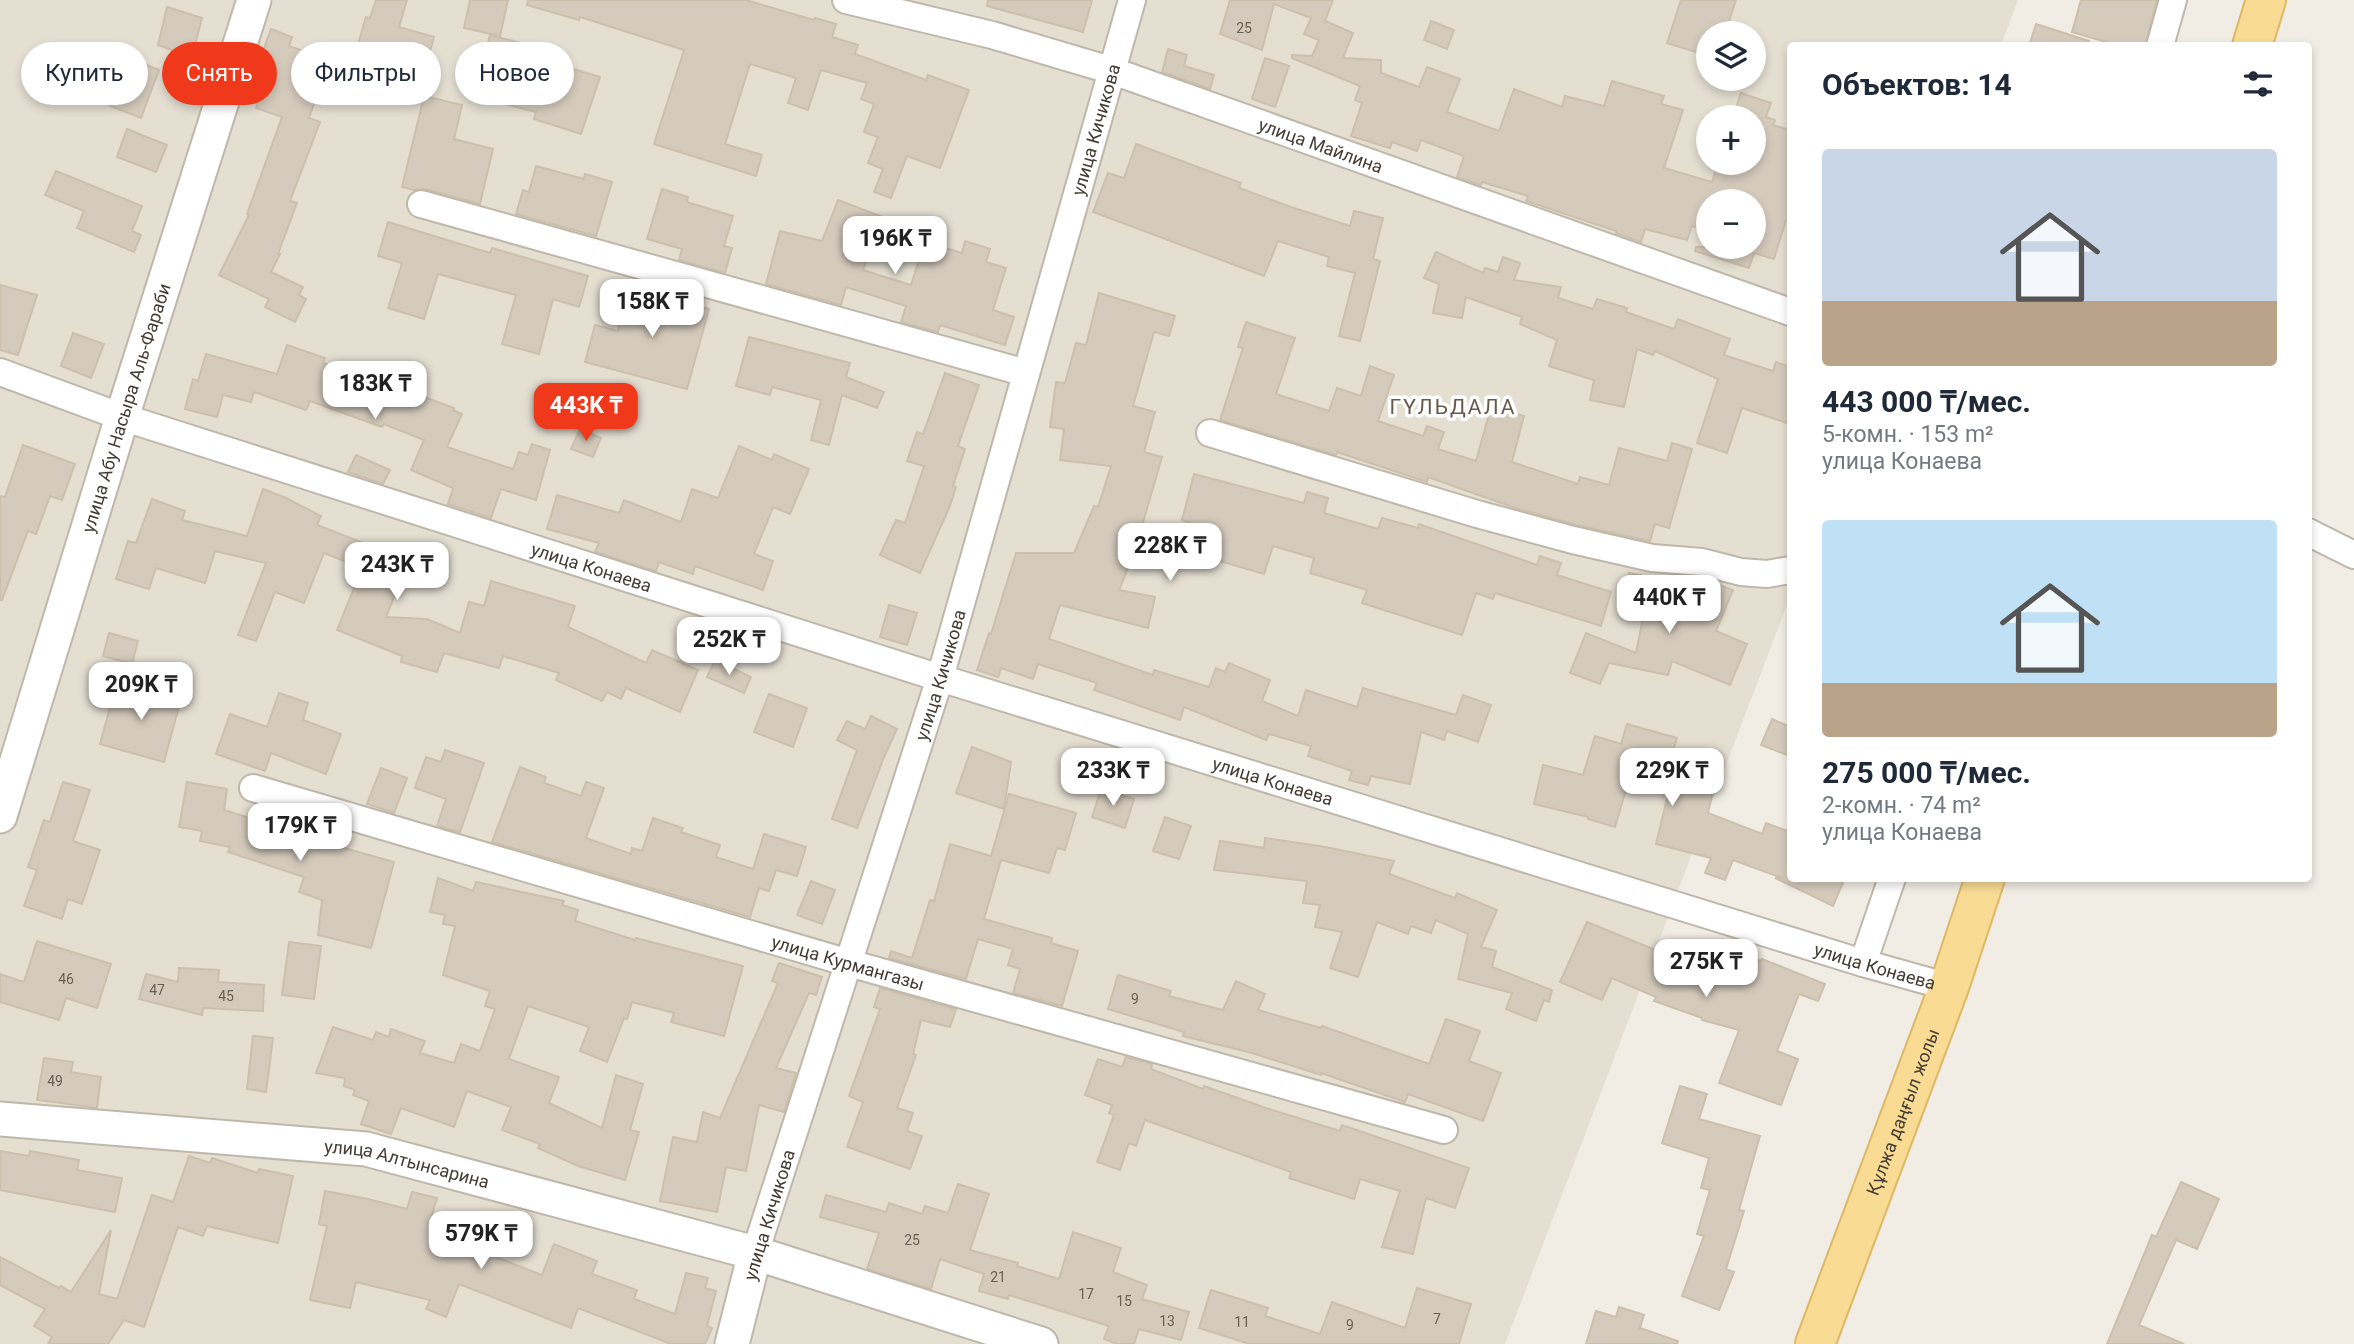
<!DOCTYPE html>
<html lang="ru">
<head>
<meta charset="utf-8">
<style>
  :root { --surface:#fff; --page:#f2f2f3; --text:#1f2937; --muted:#747a83; --accent:#f0391b }
  body { margin:0; font-family:Roboto,sans-serif; background:var(--page); color:var(--text); height:100vh; display:flex; flex-direction:column; font-size:26px; white-space:nowrap }
  * { box-sizing:border-box; margin:0 }
  p { font-size:23px; color:var(--muted) }
  .icon { flex:none; width:38px; height:38px; fill:none; stroke:currentColor; stroke-width:2; stroke-linecap:round; stroke-linejoin:round }
  .map { position:relative; flex:1; overflow:hidden }
  .sheet { position:absolute; left:1787px; top:42px; width:525px; height:840px; display:flex; flex-direction:column; background:var(--surface); border-radius:7px; box-shadow:0 4px 10px #0003 }
  .sheet>* { flex:none }
  .guide { position:absolute; left:21px; top:42px; width:665px; height:63px; display:flex; gap:14px }
  .controls { position:absolute; left:1696px; top:21px; display:grid; gap:14px }
  .controls a { display:grid; place-items:center; width:70px; height:70px; border-radius:50%; background:var(--surface); box-shadow:0 4px 10px #0003; font-size:35px }
  .price { position:absolute; translate:-50% -60px; padding:0 16px; border-radius:14px; background:#fff; color:#222; font-size:23px; line-height:46px; filter:drop-shadow(0 2px 4px #0008) }
  .price::after { content:''; position:absolute; left:50%; top:42px; width:21px; height:16px; margin-left:-10px; background:inherit; clip-path:polygon(0 0,100% 0,50% 100%) }
  .price.active { background:var(--accent); color:#fff }
  ul { padding:0; list-style:none }
  li { display:grid; align-content:center; gap:14px; height:371px; padding:0 35px }
  li span { display:grid; place-items:center; height:217px; border-radius:7px; color:#555 }
  li>.icon { margin-inline-start:auto }
  span .icon { width:126px; height:126px; fill:#fffc; stroke-width:1 }
  li b { font-size:30px }
  h2 { display:flex; justify-content:space-between; align-items:center; height:84px; padding:0 35px; font-size:30px }
  .tag { padding:0 24px; border-radius:32px; background:var(--surface); box-shadow:0 4px 10px #0003; font-size:24px; line-height:63px }
  .tag.active { background:var(--accent); color:#fff }
  .map>svg:first-child { display:block }
  .residential { fill:#e5dfd2; fill-rule:evenodd }
  .building { fill:#d5cbbd; stroke:#ccc0ad; stroke-width:2 }
  .lines { fill:none; stroke-linecap:round; stroke-linejoin:round }
  .minor-casing { stroke:#bfb7aa; stroke-width:30 }
  .tertiary-casing { stroke:#bfb7aa; stroke-width:37 }
  .primary-casing { stroke:#ddb865; stroke-width:42 }
  .minor { stroke:#fff; stroke-width:26 }
  .tertiary { stroke:#fff; stroke-width:33 }
  .primary { stroke:#f9db94; stroke-width:38 }
  .labels { text-anchor:middle; dominant-baseline:central; stroke-width:7; stroke-linejoin:round; paint-order:stroke }
  .number-label { font-size:14px; fill:#686056 }
  .street-label { font-size:18px; fill:#433d34; stroke:#fff }
  .quarter-label { font-size:21px; letter-spacing:2px; fill:#655a4c; stroke:#fff }
</style>
</head>
<body>
<div class="map">
<svg width="2354" height="1344" viewBox="0 0 2354 1344">
  <rect width="100%" height="100%" fill="#f1ede4"/>
  <path class="residential" d="M0,0H2018L2001,45L1790,46V597L1505,1344H0ZM1708,33H1754V79H1708ZM1708,117H1754V163H1708ZM1708,201H1754V247H1708Z"/>
  <g class="building">
    <polygon points="376,0 407,0 399,27 434,37 424,74 355,54 366,17 370,18"/>
    <polygon points="470,0 508,0 500,36 464,28"/>
    <polygon points="528,0 746,0 814,20 815,18 836,24 832,37 858,45 855,54 926,80 928,75 969,90 940,168 907,156 891,198 874,192 883,169 868,163 878,137 864,132 874,104 861,99 867,83 821,70 808,110 788,103 796,78 750,64 725,144 762,155 756,176 654,144 684,50 580,17 579,20 527,5"/>
    <polygon points="988,0 1092,0 1083,32 987,6"/>
    <polygon points="1230,0 1333,0 1325,21 1353,33 1343,58 1381,60 1381,73 1419,87 1427,67 1460,79 1447,112 1499,131 1514,89 1562,107 1565,96 1604,106 1612,81 1664,96 1661,104 1683,110 1664,168 1712,182 1718,163 1754,163 1754,117 1733,117 1741,93 1771,103 1766,117 1775,120 1773,125 1790,130 1790,221 1786,220 1774,259 1754,253 1749,268 1695,251 1696,247 1754,247 1754,201 1708,201 1708,231 1692,226 1687,240 1645,229 1641,242 1616,233 1616,231 1526,201 1528,196 1482,182 1481,185 1457,177 1464,156 1421,140 1417,151 1392,142 1390,148 1351,136 1362,103 1355,100 1360,86 1292,58 1292,55 1312,56 1319,40 1304,34 1311,18 1274,4 1262,50 1220,34"/>
    <polygon points="1681,0 1736,0 1725,33 1708,33 1708,40 1704,39 1699,53 1667,43"/>
    <polygon points="2081,0 2157,0 2145,46 2120,46 2072,32"/>
    <polygon points="167,7 202,18 192,57 158,45"/>
    <polygon points="1431,21 1454,30 1447,49 1424,40"/>
    <polygon points="2036,24 2089,41 2088,46 2029,46"/>
    <polygon points="271,29 292,37 289,46 329,60 309,118 320,122 290,201 297,203 278,254 280,254 271,272 303,287 299,295 306,299 295,322 265,307 269,299 219,275 249,215 247,214 282,117 256,108 270,73 257,68"/>
    <polygon points="490,35 521,43 514,68 565,84 570,68 600,77 581,134 534,119 536,112 474,96"/>
    <polygon points="1168,49 1187,55 1184,66 1214,75 1210,89 1162,72"/>
    <polygon points="118,53 159,70 141,118 110,106 120,82 109,77"/>
    <polygon points="1265,58 1289,66 1275,107 1252,99"/>
    <polygon points="424,96 462,105 454,139 493,149 480,204 425,189 414,190 402,187"/>
    <polygon points="127,129 167,145 156,172 117,157"/>
    <polygon points="1136,144 1241,183 1239,188 1291,207 1350,226 1354,211 1383,218 1373,259 1380,261 1360,341 1339,336 1355,273 1327,266 1329,257 1278,241 1264,276 1093,212 1108,173 1124,178"/>
    <polygon points="536,166 584,179 585,174 612,182 596,236 516,214 523,190 529,192"/>
    <polygon points="56,171 142,206 132,231 141,235 134,252 77,228 84,211 45,195"/>
    <polygon points="662,189 688,197 687,202 733,216 724,246 732,248 725,273 679,260 682,249 647,239"/>
    <polygon points="838,200 883,217 863,270 911,285 925,242 962,253 965,241 990,249 986,262 1006,268 993,310 1014,317 1005,345 940,325 938,332 901,322 906,306 846,287 841,305 766,284 780,231 822,241"/>
    <polygon points="388,222 490,253 492,248 588,276 579,307 553,299 539,354 502,344 516,295 438,274 424,319 388,308 402,263 378,256"/>
    <polygon points="1436,252 1483,273 1485,268 1498,272 1503,257 1520,263 1514,280 1561,287 1558,298 1593,309 1597,299 1627,308 1626,312 1674,329 1678,319 1730,339 1724,355 1773,371 1776,362 1790,367 1790,424 1742,408 1727,453 1697,443 1718,379 1655,351 1653,355 1637,349 1624,407 1590,400 1594,380 1549,366 1557,340 1520,324 1522,317 1466,297 1462,318 1433,313 1439,284 1424,278"/>
    <polygon points="0,285 37,295 18,355 0,350"/>
    <polygon points="630,288 709,309 687,389 585,362 595,325 618,331"/>
    <polygon points="1099,293 1175,316 1169,336 1154,332 1133,406 1155,412 1144,452 1162,457 1142,526 1145,527 1119,590 1155,597 1148,628 1060,605 1049,639 1153,675 1154,670 1209,687 1216,668 1225,672 1229,663 1270,680 1262,701 1298,716 1306,690 1357,707 1363,688 1456,715 1463,695 1491,705 1478,742 1447,731 1444,740 1421,732 1410,784 1371,776 1368,785 1349,780 1352,771 1308,756 1311,746 1269,734 1266,740 1184,707 1180,720 1094,690 1097,683 1038,664 1033,679 1001,668 998,677 977,670 989,633 991,634 1016,553 1074,553 1094,506 1098,507 1111,466 1060,460 1064,429 1050,427 1056,382 1065,383 1076,343 1086,345"/>
    <polygon points="1246,322 1295,338 1276,394 1329,411 1337,388 1361,396 1370,366 1394,375 1378,421 1423,436 1427,426 1444,432 1438,449 1476,461 1491,407 1524,416 1512,462 1578,484 1580,477 1609,485 1619,448 1667,461 1672,443 1692,449 1669,528 1655,524 1650,541 1577,525 1518,509 1428,477 1427,482 1337,452 1336,455 1220,420 1243,348 1238,347"/>
    <polygon points="73,333 104,344 91,378 61,366"/>
    <polygon points="749,337 850,363 846,377 884,392 877,408 842,395 829,445 811,440 821,400 772,387 770,395 736,386"/>
    <polygon points="287,345 325,358 323,363 402,391 403,389 454,408 453,410 462,414 447,447 513,469 519,452 528,455 532,444 550,450 536,500 501,489 491,518 448,504 453,488 411,470 424,440 384,424 382,427 310,401 306,410 254,392 251,402 223,395 217,417 185,409 193,379 198,381 206,354 277,374"/>
    <polygon points="945,373 979,385 958,446 965,449 953,486 956,487 950,506 920,573 880,555 896,520 905,523 924,466 907,461 917,432 923,434"/>
    <polygon points="580,429 601,438 593,457 571,449"/>
    <polygon points="23,445 75,464 62,500 50,496 36,534 28,531 2,600 0,600 0,496 5,497"/>
    <polygon points="739,446 772,460 774,454 809,469 790,514 773,507 754,554 773,561 763,590 695,566 693,574 659,562 656,571 595,552 599,543 547,529 557,495 619,513 624,500 681,522 692,489 718,498"/>
    <polygon points="356,455 390,470 383,484 348,472"/>
    <polygon points="1194,474 1304,503 1307,492 1328,498 1324,513 1378,529 1382,518 1418,528 1419,524 1537,565 1540,556 1561,563 1557,575 1611,592 1601,626 1495,593 1493,599 1476,593 1462,635 1362,603 1367,590 1310,573 1314,558 1273,546 1264,574 1183,550 1191,523 1182,520"/>
    <polygon points="263,489 284,497 321,516 317,525 384,551 381,558 406,568 386,617 427,619 460,633 469,602 484,606 491,581 575,606 568,627 646,663 652,650 698,670 680,712 626,688 621,699 607,692 602,701 556,680 559,673 503,656 499,668 444,653 437,672 401,662 402,656 337,630 362,568 324,553 304,603 275,592 256,641 238,635 266,563 215,551 205,583 156,568 149,589 116,579 128,541 136,543 152,499 185,511 182,520 247,536"/>
    <polygon points="1629,573 1658,579 1655,591 1691,599 1700,578 1733,590 1716,631 1747,644 1730,685 1672,661 1668,675 1609,663 1600,684 1570,673 1586,633 1636,653 1645,607 1623,602"/>
    <polygon points="889,605 917,613 907,645 880,637"/>
    <polygon points="109,633 138,641 132,664 103,656"/>
    <polygon points="715,660 751,677 744,693 707,677"/>
    <polygon points="117,682 181,699 164,762 100,744"/>
    <polygon points="279,693 308,703 303,720 341,734 326,774 271,753 265,771 216,754 230,714 267,727"/>
    <polygon points="769,694 807,708 793,747 754,732"/>
    <polygon points="871,716 897,729 884,757 857,828 832,819 857,750 837,740 847,721 865,729"/>
    <polygon points="1772,719 1790,727 1790,756 1761,745"/>
    <polygon points="1627,724 1677,738 1671,757 1685,761 1679,779 1714,787 1708,813 1762,834 1766,823 1790,832 1790,878 1845,878 1833,906 1775,878 1782,878 1733,860 1725,880 1705,873 1711,858 1656,844 1668,795 1628,783 1615,827 1588,819 1588,817 1534,804 1543,765 1583,775 1595,736 1621,744"/>
    <polygon points="972,747 1011,762 1004,809 956,793"/>
    <polygon points="445,750 484,763 460,832 437,826 446,799 415,788 426,757 441,762"/>
    <polygon points="520,767 546,777 544,783 581,796 586,782 604,788 586,838 631,854 632,848 642,851 653,818 683,828 681,832 720,845 716,857 753,869 764,834 806,847 797,876 776,870 769,891 759,888 750,917 492,842"/>
    <polygon points="381,768 407,778 394,813 367,804"/>
    <polygon points="63,782 90,790 73,841 100,850 82,904 68,899 62,919 24,906 37,870 28,867 44,820 50,822"/>
    <polygon points="187,782 227,789 224,810 307,836 310,827 346,837 344,848 394,862 371,948 318,935 322,900 299,892 304,877 228,852 230,847 200,841 202,831 179,827"/>
    <polygon points="1101,789 1134,799 1125,828 1092,817"/>
    <polygon points="1009,794 1076,813 1065,850 1057,848 1049,873 1001,860 984,919 1052,938 1051,943 1078,951 1062,1006 1013,993 1020,969 1008,965 1013,949 978,939 966,979 889,958 891,951 912,958 930,900 934,901 950,844 991,856"/>
    <polygon points="1165,817 1191,826 1179,859 1153,851"/>
    <polygon points="1265,838 1320,846 1394,861 1389,874 1455,898 1457,893 1497,910 1481,947 1496,951 1492,967 1552,990 1549,1002 1544,1000 1536,1021 1506,1009 1512,993 1458,979 1468,934 1436,920 1431,933 1411,926 1408,934 1377,922 1358,977 1330,968 1342,932 1315,927 1320,905 1303,903 1307,881 1214,870 1220,841 1264,848"/>
    <polygon points="438,878 473,891 476,882 564,901 562,905 578,910 575,921 635,940 636,938 743,966 724,1036 671,1022 674,1013 632,1002 627,1019 624,1018 607,1062 580,1051 589,1027 528,1006 509,1059 559,1077 549,1103 602,1128 616,1075 643,1084 630,1130 639,1132 625,1180 578,1166 538,1148 540,1144 502,1130 511,1107 467,1091 454,1127 401,1108 391,1134 361,1124 369,1101 353,1095 355,1090 344,1086 345,1078 316,1073 333,1027 373,1040 376,1032 389,1037 391,1029 425,1041 420,1053 454,1063 461,1044 480,1051 495,1009 485,1006 490,991 443,975 455,926 443,924 445,915 430,912"/>
    <polygon points="811,881 835,890 822,924 797,915"/>
    <polygon points="1587,922 1670,956 1672,948 1718,963 1722,950 1761,961 1762,959 1825,984 1818,1001 1799,994 1777,1051 1798,1059 1781,1105 1719,1083 1739,1030 1702,1020 1702,1018 1654,1001 1656,997 1612,978 1602,1000 1560,982"/>
    <polygon points="37,941 111,964 97,1008 66,998 59,1020 0,1002 0,974 24,982"/>
    <polygon points="289,942 321,946 314,999 282,995"/>
    <polygon points="779,963 822,977 816,995 809,993 776,1068 796,1073 784,1112 759,1105 746,1171 726,1167 717,1212 660,1201 673,1137 697,1142 703,1112 720,1118 778,983 772,981"/>
    <polygon points="179,968 219,970 218,982 264,985 263,1011 203,1008 202,1015 139,999 146,974 178,982"/>
    <polygon points="1118,975 1171,991 1169,996 1223,1010 1236,981 1265,994 1258,1010 1321,1028 1322,1026 1429,1064 1446,1019 1480,1031 1469,1061 1501,1073 1483,1121 1408,1094 1405,1102 1321,1073 1321,1075 1252,1053 1183,1036 1184,1032 1108,1009"/>
    <polygon points="880,988 956,1009 950,1027 921,1020 913,1054 916,1055 897,1108 913,1113 907,1131 922,1136 910,1169 847,1147 863,1102 849,1096 880,1009 874,1007"/>
    <polygon points="253,1036 273,1038 266,1092 247,1089"/>
    <polygon points="1126,1057 1152,1064 1151,1069 1203,1089 1204,1086 1266,1108 1340,1131 1342,1125 1469,1168 1455,1208 1426,1198 1413,1254 1382,1247 1400,1191 1360,1179 1354,1199 1289,1178 1291,1172 1145,1120 1136,1146 1129,1143 1120,1170 1097,1162 1114,1115 1109,1113 1112,1105 1085,1095 1098,1059 1122,1067"/>
    <polygon points="44,1058 73,1062 71,1072 101,1077 97,1108 37,1100"/>
    <polygon points="1680,1086 1707,1094 1699,1119 1760,1136 1739,1210 1744,1211 1726,1269 1734,1272 1719,1310 1682,1296 1704,1236 1697,1234 1710,1190 1701,1188 1709,1158 1662,1143"/>
    <polygon points="0,1151 29,1156 30,1151 79,1160 77,1170 122,1178 115,1212 0,1190"/>
    <polygon points="189,1156 210,1163 212,1158 258,1173 259,1169 293,1176 278,1243 207,1226 203,1236 178,1227 144,1327 124,1320 108,1344 48,1344 52,1337 34,1326 45,1309 0,1285 0,1257 59,1288 61,1286 71,1292 111,1230 99,1294 117,1299 152,1195 173,1202"/>
    <polygon points="2181,1182 2219,1199 2197,1249 2176,1240 2139,1325 2184,1344 2107,1344 2152,1235 2156,1237"/>
    <polygon points="958,1184 989,1194 970,1250 1018,1263 1017,1266 1059,1279 1073,1232 1121,1248 1113,1272 1147,1285 1142,1299 1189,1312 1181,1340 1139,1329 1134,1344 1117,1344 1104,1339 1109,1326 1009,1295 1008,1299 979,1291 984,1274 940,1259 931,1289 867,1269 879,1233 820,1217 826,1195 886,1212 889,1203 922,1214 925,1206 948,1213"/>
    <polygon points="325,1191 368,1199 407,1209 412,1192 437,1198 432,1215 471,1226 465,1245 542,1275 554,1244 597,1261 592,1274 637,1290 634,1299 675,1314 686,1273 708,1278 705,1288 716,1291 707,1326 712,1328 705,1344 671,1344 578,1308 571,1328 459,1284 446,1317 426,1309 430,1300 356,1282 350,1308 310,1300 327,1226 319,1224"/>
    <polygon points="1417,1288 1471,1304 1459,1344 1250,1344 1199,1328 1211,1290 1268,1308 1265,1316 1320,1334 1332,1302 1405,1328"/>
    <polygon points="1619,1307 1644,1315 1640,1328 1678,1341 1677,1344 1586,1344 1596,1311 1616,1317"/>
  </g>
  <g class="lines">
    <g class="minor-casing">
      <g id="minor">
        <path id="s1" d="M846,0L992,35L1110,70L1790,312"/>
        <polyline points="2160,46 2173,0"/>
        <polyline points="421,204 1026,373"/>
        <path id="s2" d="M0,372L122,417L940,678L1863,963L1949,987"/>
        <polyline points="1210,433 1477,514 1573,540 1652,558 1702,562 1741,572 1767,574 1790,570"/>
        <polyline points="2308,532 2354,555"/>
        <path id="s3" d="M253,788L849,963L1444,1130"/>
        <polyline points="1863,963 1892,878"/>
        <path id="s4" d="M755,1253L940,678L1132,0"/>
      </g>
    </g>
    <g class="tertiary-casing">
      <g id="tertiary">
        <path id="s5" d="M0,816L122,417L254,0"/>
        <path id="s6" d="M0,1119L366,1149L755,1253L1041,1344"/>
        <polyline points="732,1344 755,1253"/>
      </g>
    </g>
    <g class="primary-casing">
      <g id="primary">
        <polyline points="2252,46 2266,0"/>
        <path id="s7" d="M1815,1344L1949,987L1985,878"/>
      </g>
    </g>
    <use href="#minor" class="minor"/>
    <use href="#tertiary" class="tertiary"/>
    <use href="#primary" class="primary"/>
  </g>
  <g class="labels">
    <g class="number-label">
      <text x="1244" y="28">25</text>
      <text x="66" y="979">46</text>
      <text x="157" y="990">47</text>
      <text x="226" y="996">45</text>
      <text x="1135" y="999">9</text>
      <text x="55" y="1081">49</text>
      <text x="912" y="1240">25</text>
      <text x="998" y="1277">21</text>
      <text x="1086" y="1294">17</text>
      <text x="1124" y="1301">15</text>
      <text x="1437" y="1319">7</text>
      <text x="1167" y="1321">13</text>
      <text x="1242" y="1322">11</text>
      <text x="1350" y="1325">9</text>
    </g>
    <g class="street-label">
      <text stroke="none"><textPath href="#s4" startOffset="1174">улица Кичикова</textPath></text>
      <text stroke="none"><textPath href="#s1" startOffset="497">улица Майлина</textPath></text>
      <text stroke="none"><textPath href="#s5" startOffset="427">улица Абу Насыра Аль-Фараби</textPath></text>
      <text stroke="none"><textPath href="#s2" startOffset="623">улица Конаева</textPath></text>
      <text stroke="none"><textPath href="#s4" startOffset="607">улица Кичикова</textPath></text>
      <text stroke="none"><textPath href="#s2" startOffset="1337">улица Конаева</textPath></text>
      <text stroke="none"><textPath href="#s3" startOffset="620">улица Курмангазы</textPath></text>
      <text stroke="none"><textPath href="#s2" startOffset="1967">улица Конаева</textPath></text>
      <text stroke="none"><textPath href="#s7" startOffset="248">Құлжа даңғыл жолы</textPath></text>
      <text stroke="none"><textPath href="#s6" startOffset="410">улица Алтынсарина</textPath></text>
      <text transform="translate(769 1215) rotate(-73)">улица Кичикова</text>
    </g>
    <g class="quarter-label">
      <text x="1453" y="407">ГҮЛЬДАЛА</text>
    </g>
  </g>
</svg>
<div class="controls">
<a><svg class="icon" aria-label="layers" viewBox="0 0 24 24"><path d="M12 4l9 5-9 5-9-5zM3 14l9 5 9-5"/></svg></a>
<a>+</a>
<a>−</a>
</div>
<b class="price" style="left:895px;top:276px">196K ₸</b>
<b class="price" style="left:652px;top:339px">158K ₸</b>
<b class="price" style="left:375px;top:421px">183K ₸</b>
<b class="price active" style="left:586px;top:443px">443K ₸</b>
<b class="price" style="left:1170px;top:583px">228K ₸</b>
<b class="price" style="left:397px;top:602px">243K ₸</b>
<b class="price" style="left:1669px;top:635px">440K ₸</b>
<b class="price" style="left:729px;top:677px">252K ₸</b>
<b class="price" style="left:141px;top:722px">209K ₸</b>
<b class="price" style="left:1113px;top:808px">233K ₸</b>
<b class="price" style="left:1672px;top:808px">229K ₸</b>
<b class="price" style="left:300px;top:863px">179K ₸</b>
<b class="price" style="left:1706px;top:999px">275K ₸</b>
<b class="price" style="left:481px;top:1271px">579K ₸</b>
<div class="guide">
<a class="tag">Купить</a>
<a class="tag active">Снять</a>
<a class="tag">Фильтры</a>
<a class="tag">Новое</a>
</div>
<section class="sheet">
<h2>Объектов: 14<svg class="icon" aria-label="filters" viewBox="0 0 24 24"><path d="M4 7h16M4 17h16"/><circle cx="9" cy="7" r="2"/><circle cx="15" cy="17" r="2"/></svg></h2>
<ul>
<li><span style="background:linear-gradient(#c9d6e8 70%,#b9a48a 0)"><svg class="icon" aria-label="home" viewBox="0 0 24 24"><path d="M3 11l9-7 9 7M6 9v11h12V9"/></svg></span><div><b>443 000 ₸/мес.</b><p>5-комн. · 153 m²</p><p>улица Конаева</p></div></li>
<li><span style="background:linear-gradient(#bfe0f5 75%,#b9a48a 0)"><svg class="icon" aria-label="home" viewBox="0 0 24 24"><path d="M3 11l9-7 9 7M6 9v11h12V9"/></svg></span><div><b>275 000 ₸/мес.</b><p>2-комн. · 74 m²</p><p>улица Конаева</p></div></li>
</ul>
</section>
</div>
</body>
</html>
